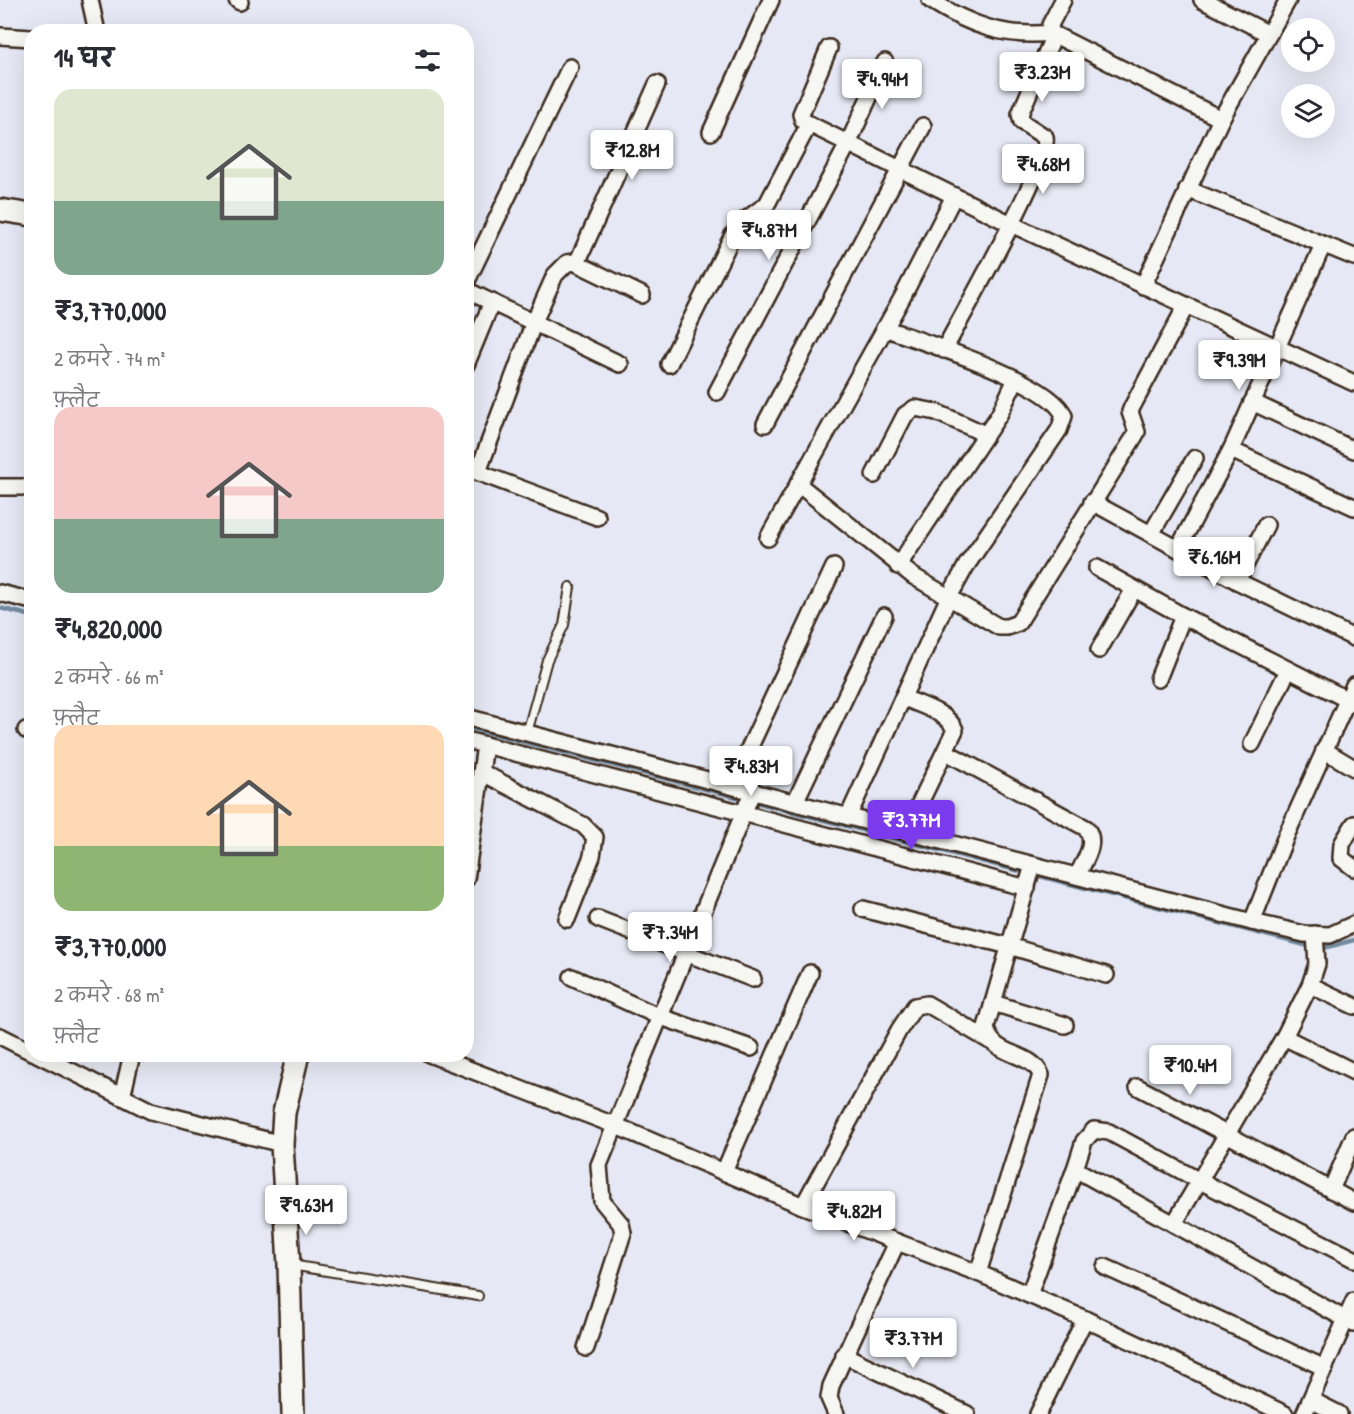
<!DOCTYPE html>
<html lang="hi">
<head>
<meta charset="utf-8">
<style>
  :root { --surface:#fff; --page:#f7f7f7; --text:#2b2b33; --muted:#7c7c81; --accent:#7c3aed }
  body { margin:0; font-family:"Patrick Hand","Playpen Sans Deva",sans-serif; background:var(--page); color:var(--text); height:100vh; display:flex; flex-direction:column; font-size:22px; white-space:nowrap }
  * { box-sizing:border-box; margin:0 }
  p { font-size:20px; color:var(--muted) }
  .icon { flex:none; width:33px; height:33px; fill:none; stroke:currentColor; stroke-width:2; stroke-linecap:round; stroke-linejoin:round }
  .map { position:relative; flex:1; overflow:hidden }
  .details { position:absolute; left:24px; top:24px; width:450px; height:1038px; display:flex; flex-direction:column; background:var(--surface); border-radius:24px; box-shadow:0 6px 24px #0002 }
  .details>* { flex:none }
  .controls { position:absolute; left:1281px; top:18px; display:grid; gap:12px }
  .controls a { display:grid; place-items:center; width:54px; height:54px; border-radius:50%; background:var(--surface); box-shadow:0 6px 24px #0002; font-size:30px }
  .price { position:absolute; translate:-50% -51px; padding:0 14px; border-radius:6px; background:#fff; color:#222; font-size:20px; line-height:39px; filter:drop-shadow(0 2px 3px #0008) }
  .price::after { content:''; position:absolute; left:50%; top:36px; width:18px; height:14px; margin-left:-9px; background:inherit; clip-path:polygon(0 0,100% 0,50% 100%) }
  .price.active { background:var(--accent); color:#fff }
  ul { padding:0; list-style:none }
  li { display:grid; align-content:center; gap:12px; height:318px; padding:0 30px }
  li span { display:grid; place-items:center; height:186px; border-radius:18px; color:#555 }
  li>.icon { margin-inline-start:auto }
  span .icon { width:108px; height:108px; fill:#fffc; stroke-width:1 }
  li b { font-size:26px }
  h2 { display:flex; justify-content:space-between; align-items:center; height:72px; padding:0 30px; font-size:26px }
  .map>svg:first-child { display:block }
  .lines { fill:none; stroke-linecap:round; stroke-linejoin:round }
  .stream { stroke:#738b9f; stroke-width:4.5 }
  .lane-casing { stroke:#3b2a1e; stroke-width:12 }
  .street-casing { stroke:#3b2a1e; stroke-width:20 }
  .secondary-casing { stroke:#3b2a1e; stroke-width:26 }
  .lane { stroke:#f6f6f2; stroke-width:8 }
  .street { stroke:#f6f6f2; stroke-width:15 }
  .secondary { stroke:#f6f6f2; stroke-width:21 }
</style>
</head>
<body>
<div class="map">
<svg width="1354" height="1414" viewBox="0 0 1354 1414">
  <rect width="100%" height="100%" fill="#e6e9f5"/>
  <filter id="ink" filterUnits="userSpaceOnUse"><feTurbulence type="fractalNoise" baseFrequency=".0167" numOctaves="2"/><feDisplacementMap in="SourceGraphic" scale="12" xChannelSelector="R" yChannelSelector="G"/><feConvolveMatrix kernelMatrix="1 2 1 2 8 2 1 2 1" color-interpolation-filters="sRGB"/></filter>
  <g filter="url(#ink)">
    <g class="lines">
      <g class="stream">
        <polyline points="0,608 32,616"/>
        <polyline points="466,727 1320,949 1354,940"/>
      </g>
      <g class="lane-casing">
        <g id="lane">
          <polyline points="527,733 547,660 564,625 570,587"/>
          <polyline points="291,1265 478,1296"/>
        </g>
      </g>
      <g class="street-casing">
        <g id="street">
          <polyline points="90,0 97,32"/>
          <polyline points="237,0 240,2"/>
          <path d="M930,0C969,25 1005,38 1051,33"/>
          <polyline points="1063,0 1050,25 1051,33 1221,119"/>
          <polyline points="1202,0 1269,34"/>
          <polyline points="0,36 32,38"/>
          <polyline points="829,48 801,114 803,121 1011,224 1354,383"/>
          <polyline points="711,132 771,0"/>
          <polyline points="1187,189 1354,257"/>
          <polyline points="577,263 657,84"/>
          <polyline points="466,283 570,67"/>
          <polyline points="1143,286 1221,119 1288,0"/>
          <polyline points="466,290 620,364"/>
          <path d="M944,350C959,321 1053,157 1045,137L1022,122L1020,114L1054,35"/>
          <polyline points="669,364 733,235 740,224 767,204 809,124"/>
          <polyline points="466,365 492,302"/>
          <polyline points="717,392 848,144 885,62"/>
          <polyline points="1252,402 1354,450"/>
          <polyline points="765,424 923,126"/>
          <polyline points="1231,450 1354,507"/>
          <polyline points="466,468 597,517"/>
          <polyline points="478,472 534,322 555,275 567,263 574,262 642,295"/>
          <polyline points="874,475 905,415 915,408 936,412 985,434"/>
          <polyline points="798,484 913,576 999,627 1007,627 1018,623 1133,439 1137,432 1130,412 1132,407 1186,306"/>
          <polyline points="0,487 32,487"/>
          <polyline points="1092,502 1237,581 1354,638"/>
          <polyline points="1151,534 1195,458"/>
          <polyline points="768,538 902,298 954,196"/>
          <polyline points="1178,549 1231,450 1323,245"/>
          <polyline points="898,566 999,415 1016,379"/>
          <polyline points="1097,568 1183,616 1354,703"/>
          <polyline points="1237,581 1266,525"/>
          <polyline points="0,593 32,601"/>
          <polyline points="1099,650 1134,589"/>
          <polyline points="1158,679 1183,616"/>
          <path d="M904,698C920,705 949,713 955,730L906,832"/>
          <polyline points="466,717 1252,922 1304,934 1330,935 1354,924"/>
          <polyline points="26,730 32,732"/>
          <polyline points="466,740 1027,888"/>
          <polyline points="1252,744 1288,670"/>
          <polyline points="1324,750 1354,768"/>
          <path d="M946,752L1086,828C1098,843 1084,861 1077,876"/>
          <polyline points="481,772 583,825 595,837 592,856 567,919"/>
          <polyline points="732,785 834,567"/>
          <polyline points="795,802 884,616"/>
          <path d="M848,817L948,599L966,566L1059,430L1064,416C1053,382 920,341 884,328"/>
          <polyline points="1354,824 1342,844 1341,858 1354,868"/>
          <polyline points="466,879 485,745"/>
          <polyline points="863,909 1009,946 1106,975"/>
          <polyline points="598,919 753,979"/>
          <polyline points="1252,922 1286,836 1354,685"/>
          <polyline points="572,977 658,1016 751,1048"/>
          <polyline points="1310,985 1354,1006"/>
          <polyline points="993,1003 1065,1025"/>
          <polyline points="0,1036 32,1052"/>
          <polyline points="1284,1037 1354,1072"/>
          <polyline points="37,1054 151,1111 282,1144"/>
          <polyline points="429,1054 614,1125 803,1206 978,1273 1085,1319 1285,1414"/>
          <polyline points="1138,1087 1354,1202"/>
          <polyline points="122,1097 132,1054"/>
          <polyline points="1075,1169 1084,1141 1094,1130 1109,1132 1200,1181 1354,1259"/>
          <polyline points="724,1172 810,973"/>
          <polyline points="1331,1190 1354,1136"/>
          <polyline points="803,1206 899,1030 915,1006 927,1004 990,1041"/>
          <polyline points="1174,1224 1284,1037 1310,985 1317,964 1315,934"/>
          <polyline points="1105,1267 1325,1368"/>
          <path d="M978,1273L1041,1075C1031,1050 991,1058 986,1027L1033,865"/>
          <polyline points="1029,1295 1075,1169 1354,1324"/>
          <polyline points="586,1348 623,1233 621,1224 602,1201 599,1165 753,790"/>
          <polyline points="844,1355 967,1414"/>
          <polyline points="1311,1400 1339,1414"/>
          <polyline points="836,1414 829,1398 831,1386 897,1242"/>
          <polyline points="1038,1414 1085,1319"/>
          <polyline points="1304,1414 1354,1301"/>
        </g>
      </g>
      <g class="secondary-casing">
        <g id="secondary">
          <polyline points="0,210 32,215"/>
          <polyline points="293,1414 289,1265 282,1144 284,1113 298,1054"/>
        </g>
      </g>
      <use href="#lane" class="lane"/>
      <use href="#street" class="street"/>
      <use href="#secondary" class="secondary"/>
    </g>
  </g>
</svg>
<div class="controls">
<a><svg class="icon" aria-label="locate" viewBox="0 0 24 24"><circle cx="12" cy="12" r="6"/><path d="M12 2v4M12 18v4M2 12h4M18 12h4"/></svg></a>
<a><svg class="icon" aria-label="layers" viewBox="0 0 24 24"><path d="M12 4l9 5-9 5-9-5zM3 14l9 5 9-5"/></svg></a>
</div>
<b class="price" style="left:1042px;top:103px">₹3.23M</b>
<b class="price" style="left:882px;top:110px">₹4.94M</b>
<b class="price" style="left:632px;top:181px">₹12.8M</b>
<b class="price" style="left:1043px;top:195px">₹4.68M</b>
<b class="price" style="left:769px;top:261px">₹4.87M</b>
<b class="price" style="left:1239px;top:391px">₹9.39M</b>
<b class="price" style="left:1214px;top:588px">₹6.16M</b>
<b class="price" style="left:751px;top:797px">₹4.83M</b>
<b class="price active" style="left:911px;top:851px">₹3.77M</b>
<b class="price" style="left:670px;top:963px">₹7.34M</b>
<b class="price" style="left:1190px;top:1096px">₹10.4M</b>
<b class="price" style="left:306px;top:1236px">₹9.63M</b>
<b class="price" style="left:854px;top:1242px">₹4.82M</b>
<b class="price" style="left:913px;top:1369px">₹3.77M</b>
<section class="details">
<h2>14 घर<svg class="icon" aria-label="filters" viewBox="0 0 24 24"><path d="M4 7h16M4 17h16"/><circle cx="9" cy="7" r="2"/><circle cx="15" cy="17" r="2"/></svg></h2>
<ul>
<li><span style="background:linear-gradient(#dfe7d0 60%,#7fa58c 0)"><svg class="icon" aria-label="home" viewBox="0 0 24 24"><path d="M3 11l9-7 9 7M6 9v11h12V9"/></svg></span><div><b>₹3,770,000</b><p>2 कमरे · 74 m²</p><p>फ़्लैट</p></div></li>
<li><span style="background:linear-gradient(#f6c9c9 60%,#7fa58c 0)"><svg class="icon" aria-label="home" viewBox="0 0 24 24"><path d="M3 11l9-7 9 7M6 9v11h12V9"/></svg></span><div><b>₹4,820,000</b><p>2 कमरे · 66 m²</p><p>फ़्लैट</p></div></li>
<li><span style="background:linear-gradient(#ffd9b3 65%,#8fb573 0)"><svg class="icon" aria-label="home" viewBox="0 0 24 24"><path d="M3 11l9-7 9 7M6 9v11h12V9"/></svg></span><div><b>₹3,770,000</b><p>2 कमरे · 68 m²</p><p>फ़्लैट</p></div></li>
</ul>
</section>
</div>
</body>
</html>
